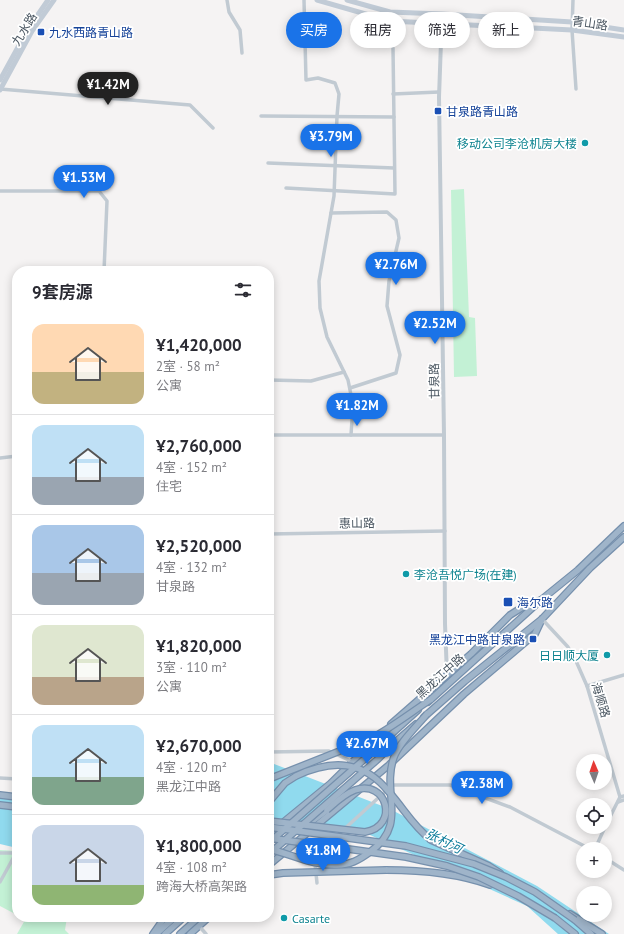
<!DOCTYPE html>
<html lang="zh">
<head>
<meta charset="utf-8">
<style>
  :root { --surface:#fff; --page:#f2f2f3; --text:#2b2b33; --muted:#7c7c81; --line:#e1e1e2; --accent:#1a73e8 }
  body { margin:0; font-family:"PT Sans","Noto Sans SC",sans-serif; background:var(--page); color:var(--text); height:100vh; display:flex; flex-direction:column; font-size:15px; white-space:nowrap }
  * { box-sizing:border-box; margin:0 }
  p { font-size:13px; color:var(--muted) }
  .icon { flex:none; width:22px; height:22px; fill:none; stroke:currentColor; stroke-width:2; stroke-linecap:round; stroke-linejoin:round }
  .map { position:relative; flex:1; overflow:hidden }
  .sheet { position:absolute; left:12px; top:266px; width:262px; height:656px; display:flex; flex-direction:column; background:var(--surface); border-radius:16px; box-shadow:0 2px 10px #0003 }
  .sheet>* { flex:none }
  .hud { position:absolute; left:286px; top:12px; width:278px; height:36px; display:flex; gap:8px }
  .needle { width:26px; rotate:358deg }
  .fabs { position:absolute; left:576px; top:754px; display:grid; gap:8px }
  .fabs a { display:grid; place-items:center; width:36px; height:36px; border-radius:50%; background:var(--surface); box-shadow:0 2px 10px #0003; font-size:20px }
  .price { position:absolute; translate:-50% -34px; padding:0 9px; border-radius:14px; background:var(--accent); color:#fff; font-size:13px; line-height:26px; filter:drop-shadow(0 1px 2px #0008) }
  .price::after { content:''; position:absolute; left:50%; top:24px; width:12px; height:9px; margin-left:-6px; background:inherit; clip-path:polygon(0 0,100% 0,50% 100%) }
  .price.active { background:#222; color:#fff }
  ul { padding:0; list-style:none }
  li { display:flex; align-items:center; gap:12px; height:100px; padding:0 20px }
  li+li { border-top:1px solid var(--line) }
  li span { display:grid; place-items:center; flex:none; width:112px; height:80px; border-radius:12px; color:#555 }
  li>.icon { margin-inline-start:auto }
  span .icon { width:48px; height:48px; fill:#fffc; stroke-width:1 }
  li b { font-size:17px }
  h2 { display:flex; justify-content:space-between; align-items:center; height:48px; padding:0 20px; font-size:17px }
  .pill { padding:0 14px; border-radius:18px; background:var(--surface); box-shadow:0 2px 10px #0003; font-size:14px; line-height:36px }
  .pill.active { background:var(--accent); color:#fff }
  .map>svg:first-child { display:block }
  .green { fill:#c3f1d5 }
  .water { fill:#90daee }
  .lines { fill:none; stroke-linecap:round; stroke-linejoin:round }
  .trunk-casing { stroke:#7690ad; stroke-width:8 }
  .minor { stroke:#c1cad2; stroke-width:3.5 }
  .tertiary { stroke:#c1cad2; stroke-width:4 }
  .secondary { stroke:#c1cbd6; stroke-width:5 }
  .trunk { stroke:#9fb4c9; stroke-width:5.5 }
  .trunk-bridge-casing { stroke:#7690ad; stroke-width:8; stroke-linecap:butt }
  .trunk-bridge { stroke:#9fb4c9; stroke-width:5.5 }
  .transit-dot { fill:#1a4fb4; stroke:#fff; stroke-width:1.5 }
  .culture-dot { fill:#0f9aa8; stroke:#fff; stroke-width:1.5 }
  .labels { text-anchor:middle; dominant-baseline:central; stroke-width:3.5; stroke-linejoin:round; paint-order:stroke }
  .street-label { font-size:12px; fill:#4a5661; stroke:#fff }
  .transit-label { font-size:12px; fill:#164399; stroke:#fff; text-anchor:start }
  .culture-label { font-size:12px; fill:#0d838f; stroke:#fff; text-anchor:end }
  .water-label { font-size:13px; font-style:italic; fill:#0c7c9b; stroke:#fff }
</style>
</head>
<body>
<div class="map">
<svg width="624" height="934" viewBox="0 0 624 934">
  <rect width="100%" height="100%" fill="#f5f3f3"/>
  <g class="green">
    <polygon points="464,189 469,317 475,318 477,376 454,377 451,190"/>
    <polygon points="0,850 17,851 17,915 0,906"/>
    <polygon points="21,917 67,917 65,930 69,934 17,934 25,920"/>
  </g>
  <g class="water">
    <polygon points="269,762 390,809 537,886 609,934 558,934 527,906 359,830 339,827 269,824"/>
    <polygon points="17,797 17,848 0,844 0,798"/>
  </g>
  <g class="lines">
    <g class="trunk-casing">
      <g id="trunk">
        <polyline points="428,702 541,600 578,570 624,526"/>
        <polyline points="424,717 465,681 542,619 590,568 624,537"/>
        <polyline points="391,724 471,654 510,615 526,605 541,600"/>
        <polyline points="387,738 418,710"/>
        <polyline points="393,744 416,724"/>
        <polyline points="0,795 17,797"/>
        <polyline points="269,802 285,783 296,776"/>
        <polyline points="0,805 17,807"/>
        <polyline points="304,827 327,810"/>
        <polyline points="269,834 330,784 382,733"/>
        <polyline points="431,840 489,866 500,873"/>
        <polyline points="269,865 389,765 464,694 535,634 542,619"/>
        <path d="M386,870C421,870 457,873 490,885"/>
        <polyline points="570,914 602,934"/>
        <polyline points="555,918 575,934"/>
        <polyline points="575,920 591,934"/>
        <polyline points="153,934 165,917"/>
        <polyline points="156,934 175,917"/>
        <polyline points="165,934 184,917"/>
        <polyline points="180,934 199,917"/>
        <polyline points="190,934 209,917"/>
      </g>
    </g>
    <g class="minor">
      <polyline points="227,0 229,12 240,30 242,53"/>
      <polyline points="304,0 306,80 318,78 335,83 339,94 337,116 334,196 319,281 320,308 327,337 348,380 353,405 351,435"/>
      <polyline points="573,0 572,30 576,89"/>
      <polyline points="0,89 190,105 213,128"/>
      <polyline points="393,94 439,92"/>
      <polyline points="261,116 394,117"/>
      <polyline points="268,163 394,168"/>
      <polyline points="286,188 395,194 393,48"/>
      <polyline points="0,191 99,191 107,201 104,271"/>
      <polyline points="331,213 387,212 396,220 399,238 389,281 387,306 400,355 396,373 350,388"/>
      <polyline points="269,380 311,381 344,372"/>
      <polyline points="269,435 444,435"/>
      <polyline points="0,458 17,456"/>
      <polyline points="269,534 445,531"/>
      <polyline points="542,619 568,647 576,661 587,686 620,797"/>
      <polyline points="587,686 624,675"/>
      <polyline points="269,752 329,751 353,762"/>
      <polyline points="0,778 17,779"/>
      <polyline points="389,785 450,785 510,807 590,849"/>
      <polyline points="618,802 624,800"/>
      <polyline points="605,827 620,797 624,796"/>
      <polyline points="595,849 605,827"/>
      <polyline points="0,853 16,853"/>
      <polyline points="605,858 624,870"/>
      <polyline points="0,882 16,853"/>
      <polyline points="317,883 315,864 316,859 341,832 388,789"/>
      <polyline points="199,926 206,934"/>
    </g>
    <polyline class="tertiary" points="442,14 439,97 444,435 445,624 447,675"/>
    <g class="secondary">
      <polyline points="317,0 390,21 572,30 624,37"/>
      <polyline points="347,0 390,12 442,14 572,22 624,30"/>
      <polyline points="0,80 28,29 48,0"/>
      <polyline points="0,90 32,31 54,0"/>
    </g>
    <use href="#trunk" class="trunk"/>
    <g class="trunk-bridge-casing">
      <g id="trunk-bridge">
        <path d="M296,776C332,759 363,760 389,792C405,810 412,825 431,840"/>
        <path d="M269,779L370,739C391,728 410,713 430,700"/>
        <path d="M269,821L365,832C400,826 387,779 355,790C344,794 335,803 327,810"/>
        <polyline points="269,827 406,846 474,864 506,877 535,892 575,920"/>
        <polyline points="269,838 406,857 447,866 479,877 518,896 555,918"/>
        <polyline points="272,840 368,756 387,738"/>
        <path d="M269,849C291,854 313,866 337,865C350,865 359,860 370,852C409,824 381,793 394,757C399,743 417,726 427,714"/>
        <polyline points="269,854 378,759 393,744"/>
        <polyline points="269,875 283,873 386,870"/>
      </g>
    </g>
    <use href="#trunk-bridge" class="trunk-bridge"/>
  </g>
  <g class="transit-dot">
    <rect x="37" y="28" width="8" height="8" rx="2"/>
    <rect x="434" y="107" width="8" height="8" rx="2"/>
    <rect x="503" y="597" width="10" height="10" rx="2"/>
    <rect x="529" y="635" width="8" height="8" rx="2"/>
  </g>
  <g class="culture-dot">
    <circle cx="585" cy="143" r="4"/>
    <circle cx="406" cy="574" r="4"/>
    <circle cx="607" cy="655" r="4"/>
    <circle cx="284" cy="918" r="4"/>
  </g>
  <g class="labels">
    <g class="street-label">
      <text transform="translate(590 23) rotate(8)">青山路</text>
      <text transform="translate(24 29) rotate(-58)">九水路</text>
      <text transform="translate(434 381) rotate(-91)">甘泉路</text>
      <text transform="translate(357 523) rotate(-1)">惠山路</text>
      <text transform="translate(440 676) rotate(-42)">黑龙江中路</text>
      <text transform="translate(601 700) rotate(73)">海顺路</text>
    </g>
    <g class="transit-label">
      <text x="49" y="32">九水西路青山路</text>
      <text x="446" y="111">甘泉路青山路</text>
      <text x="517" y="602">海尔路</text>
      <text x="525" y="639" text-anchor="end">黑龙江中路甘泉路</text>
    </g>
    <g class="culture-label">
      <text x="577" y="143">移动公司李沧机房大楼</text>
      <text x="414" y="574" text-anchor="start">李沧吾悦广场(在建)</text>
      <text x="599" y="655">日日顺大厦</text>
      <text x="292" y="918" text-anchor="start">Casarte</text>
    </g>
    <g class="water-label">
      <text transform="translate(444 841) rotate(26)">张村河</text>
    </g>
  </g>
</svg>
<div class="fabs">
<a><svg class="needle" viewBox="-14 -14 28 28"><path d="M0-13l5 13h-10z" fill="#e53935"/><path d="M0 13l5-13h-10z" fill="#7c7c81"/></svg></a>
<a><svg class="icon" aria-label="locate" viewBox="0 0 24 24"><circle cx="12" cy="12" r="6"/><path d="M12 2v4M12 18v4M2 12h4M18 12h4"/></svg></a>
<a>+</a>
<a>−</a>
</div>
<b class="price active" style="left:108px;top:106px">¥1.42M</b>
<b class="price" style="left:331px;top:158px">¥3.79M</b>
<b class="price" style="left:84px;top:199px">¥1.53M</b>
<b class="price" style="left:396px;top:286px">¥2.76M</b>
<b class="price" style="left:435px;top:345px">¥2.52M</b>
<b class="price" style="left:357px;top:427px">¥1.82M</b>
<b class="price" style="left:367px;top:765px">¥2.67M</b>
<b class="price" style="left:482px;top:805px">¥2.38M</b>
<b class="price" style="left:323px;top:872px">¥1.8M</b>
<div class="hud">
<a class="pill active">买房</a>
<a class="pill">租房</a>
<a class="pill">筛选</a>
<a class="pill">新上</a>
</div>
<section class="sheet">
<h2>9套房源<svg class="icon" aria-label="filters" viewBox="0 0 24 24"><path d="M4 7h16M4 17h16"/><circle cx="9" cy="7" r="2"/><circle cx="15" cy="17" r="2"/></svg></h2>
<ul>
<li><span style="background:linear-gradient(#ffd9b3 60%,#c2b280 0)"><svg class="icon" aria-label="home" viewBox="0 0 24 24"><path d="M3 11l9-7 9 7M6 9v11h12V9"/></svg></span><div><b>¥1,420,000</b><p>2室 · 58 m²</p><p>公寓</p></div></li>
<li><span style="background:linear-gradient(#bfe0f5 65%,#9aa5b1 0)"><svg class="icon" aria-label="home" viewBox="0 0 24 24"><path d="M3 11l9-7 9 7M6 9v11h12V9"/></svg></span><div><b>¥2,760,000</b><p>4室 · 152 m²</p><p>住宅</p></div></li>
<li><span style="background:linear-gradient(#a9c7e8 60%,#9aa5b1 0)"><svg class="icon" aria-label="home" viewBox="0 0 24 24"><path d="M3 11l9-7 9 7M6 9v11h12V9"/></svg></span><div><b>¥2,520,000</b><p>4室 · 132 m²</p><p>甘泉路</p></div></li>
<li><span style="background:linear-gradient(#dfe7d0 65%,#b9a48a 0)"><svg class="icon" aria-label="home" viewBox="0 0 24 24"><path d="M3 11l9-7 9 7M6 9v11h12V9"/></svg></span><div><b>¥1,820,000</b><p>3室 · 110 m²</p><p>公寓</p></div></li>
<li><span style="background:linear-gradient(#bfe0f5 65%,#7fa58c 0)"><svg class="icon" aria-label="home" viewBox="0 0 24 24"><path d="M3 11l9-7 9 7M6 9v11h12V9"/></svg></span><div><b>¥2,670,000</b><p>4室 · 120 m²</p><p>黑龙江中路</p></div></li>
<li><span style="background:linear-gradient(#c9d6e8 75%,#8fb573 0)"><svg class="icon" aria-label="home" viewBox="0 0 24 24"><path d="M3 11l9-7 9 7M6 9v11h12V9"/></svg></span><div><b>¥1,800,000</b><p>4室 · 108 m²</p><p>跨海大桥高架路</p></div></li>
</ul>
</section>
</div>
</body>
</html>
